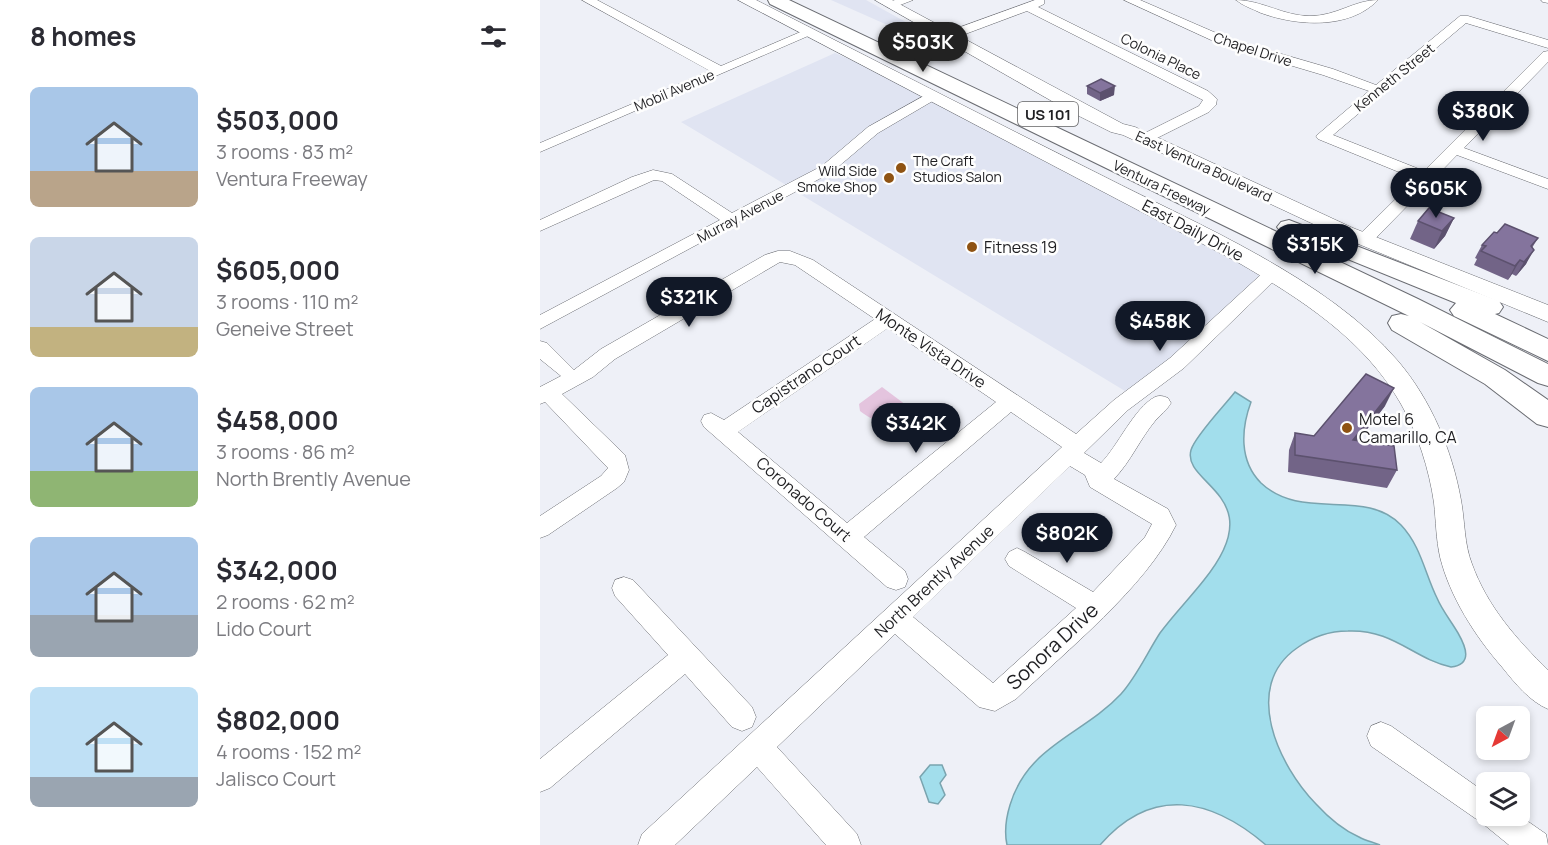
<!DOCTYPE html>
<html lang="en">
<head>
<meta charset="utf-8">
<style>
  :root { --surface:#fff; --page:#f2f2f3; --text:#2b2b33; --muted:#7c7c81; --accent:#111827 }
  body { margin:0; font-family:Manrope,sans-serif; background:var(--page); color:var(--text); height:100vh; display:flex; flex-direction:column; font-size:22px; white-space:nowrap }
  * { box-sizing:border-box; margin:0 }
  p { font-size:20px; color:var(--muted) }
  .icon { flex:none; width:33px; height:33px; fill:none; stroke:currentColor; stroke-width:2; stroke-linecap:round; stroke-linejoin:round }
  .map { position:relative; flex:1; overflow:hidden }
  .panel { display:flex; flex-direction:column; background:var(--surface); width:540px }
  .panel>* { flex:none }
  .needle { width:39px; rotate:221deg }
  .fabs { position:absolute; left:936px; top:706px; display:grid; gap:12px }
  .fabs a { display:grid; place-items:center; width:54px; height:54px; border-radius:9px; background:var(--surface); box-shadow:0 3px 9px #0003; font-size:30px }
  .price { position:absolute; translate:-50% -51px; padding:0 14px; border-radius:21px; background:var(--accent); color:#fff; font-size:20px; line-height:39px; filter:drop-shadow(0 2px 3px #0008) }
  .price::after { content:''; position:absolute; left:50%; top:36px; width:18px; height:14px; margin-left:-9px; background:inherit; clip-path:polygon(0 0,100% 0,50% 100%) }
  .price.on { background:#222; color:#fff }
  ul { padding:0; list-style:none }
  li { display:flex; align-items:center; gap:18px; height:150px; padding:0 30px }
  li span { display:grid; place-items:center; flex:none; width:168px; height:120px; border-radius:9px; color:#555 }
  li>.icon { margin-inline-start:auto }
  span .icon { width:72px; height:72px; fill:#fffc; stroke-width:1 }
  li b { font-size:26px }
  h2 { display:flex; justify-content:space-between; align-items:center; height:72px; padding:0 30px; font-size:26px }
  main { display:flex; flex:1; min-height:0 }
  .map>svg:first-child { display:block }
  .built { fill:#e0e4f2 }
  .green { fill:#e4c4de }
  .water { fill:#a2deec; stroke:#7aa4af; stroke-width:1.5 }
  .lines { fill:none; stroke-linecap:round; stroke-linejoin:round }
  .minor-casing { stroke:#6a6c72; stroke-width:1 }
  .major-casing { stroke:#6a6c72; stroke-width:1 }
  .highway-casing { stroke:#6a6c72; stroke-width:2 }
  .minor { fill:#fff; fill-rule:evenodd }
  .major { fill:#fff; fill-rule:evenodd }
  .highway { fill:#fff; fill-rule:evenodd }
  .wall { fill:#726487 }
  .shaded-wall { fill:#5c516e }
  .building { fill:#84749d; stroke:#5c516e; stroke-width:1.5 }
  .poi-dot { fill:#8f5313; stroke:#fefefe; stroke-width:2 }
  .labels { text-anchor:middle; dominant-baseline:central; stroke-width:5; stroke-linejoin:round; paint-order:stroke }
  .far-street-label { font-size:14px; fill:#1e1e21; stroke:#fefefe }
  .far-poi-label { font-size:14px; fill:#1e1e21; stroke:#fefefe; text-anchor:start }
  .shield { fill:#fefefe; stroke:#616163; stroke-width:1.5 }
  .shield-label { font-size:15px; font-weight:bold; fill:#1e1e21 }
  .street-label { font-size:16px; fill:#1e1e21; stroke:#fefefe }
  .poi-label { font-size:16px; fill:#1e1e21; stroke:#fefefe; text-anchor:start }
  .near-street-label { font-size:20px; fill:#1e1e21; stroke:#fefefe }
</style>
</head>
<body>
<main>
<section class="panel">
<h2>8 homes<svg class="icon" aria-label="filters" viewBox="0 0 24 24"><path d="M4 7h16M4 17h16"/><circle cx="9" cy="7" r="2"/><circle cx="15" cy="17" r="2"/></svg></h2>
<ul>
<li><span style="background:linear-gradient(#a9c7e8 70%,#b9a48a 0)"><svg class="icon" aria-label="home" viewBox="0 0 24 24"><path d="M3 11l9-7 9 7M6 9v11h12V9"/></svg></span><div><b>$503,000</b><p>3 rooms · 83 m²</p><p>Ventura Freeway</p></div></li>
<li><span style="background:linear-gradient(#c9d6e8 75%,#c2b280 0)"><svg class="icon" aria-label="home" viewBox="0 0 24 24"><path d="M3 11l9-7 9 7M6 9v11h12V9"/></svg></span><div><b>$605,000</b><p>3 rooms · 110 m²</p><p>Geneive Street</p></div></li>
<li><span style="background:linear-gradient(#a9c7e8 70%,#8fb573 0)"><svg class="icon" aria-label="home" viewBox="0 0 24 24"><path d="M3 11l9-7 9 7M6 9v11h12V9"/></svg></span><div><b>$458,000</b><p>3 rooms · 86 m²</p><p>North Brently Avenue</p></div></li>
<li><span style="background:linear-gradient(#a9c7e8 65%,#9aa5b1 0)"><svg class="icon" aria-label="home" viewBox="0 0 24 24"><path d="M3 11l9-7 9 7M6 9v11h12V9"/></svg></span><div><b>$342,000</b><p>2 rooms · 62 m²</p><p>Lido Court</p></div></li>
<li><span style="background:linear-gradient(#bfe0f5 75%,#9aa5b1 0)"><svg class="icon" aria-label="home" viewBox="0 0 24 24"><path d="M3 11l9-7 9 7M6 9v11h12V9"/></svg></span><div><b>$802,000</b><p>4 rooms · 152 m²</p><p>Jalisco Court</p></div></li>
</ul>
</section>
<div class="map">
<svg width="1008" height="845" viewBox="0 0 1008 845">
  <rect width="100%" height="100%" fill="#eef0f7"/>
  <g class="built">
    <polygon points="291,0 326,0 382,31 370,35"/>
    <polygon points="295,53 339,72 387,97 342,119 316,137 291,161 246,185 141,122"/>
    <polygon points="392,100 724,274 620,368 585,391 255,191 308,159 339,130"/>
  </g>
  <path class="green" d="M342,387L366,405C345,421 343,428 320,411L319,404Z"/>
  <g class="water">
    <path d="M695,392L711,402C701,429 699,461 721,483C762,522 825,487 861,525C881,546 885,574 897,598C902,610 911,621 918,633C926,647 933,664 911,667C874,659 853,629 808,631C790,631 772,637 757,648C701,687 739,766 776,804C787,816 803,830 819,837C826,841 833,842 840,845H726C671,798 612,785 560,845H467C464,831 466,818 470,805C488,745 543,735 581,694C597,676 607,653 620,633C634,614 650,598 664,580C733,495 641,485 651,450C655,436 685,405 695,392Z"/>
    <polygon points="390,765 402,765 406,775 400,783 405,795 398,804 389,802 380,777"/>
  </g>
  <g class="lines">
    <g class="minor-casing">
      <g id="minor">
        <polygon points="42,0 57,0 181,66 265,30 273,30 275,33 0,152 0,143 170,71"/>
        <polygon points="355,0 373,0 355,7 347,7 347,3"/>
        <polygon points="495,0 504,0 504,4 498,7 668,91 677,99 676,105 669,112 609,142 599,142 597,139 599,136 659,106 663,100 487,11 412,39 408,40 402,36 404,33"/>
        <polygon points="584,0 600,0 690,39 793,69 836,85 920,16 928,16 1008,40 1008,48 926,23 793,135 884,171 1003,52 1008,51 1008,62 924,148 1008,179 1008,189 917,155 830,244 818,244 816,240 818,236 876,179 778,139 776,136 829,91 783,75 682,45"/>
        <path d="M696,0C722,0 743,16 770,16C797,16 814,0 838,0C809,30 757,26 721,13C713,9 703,6 696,0Z"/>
        <polygon points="1001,0 1008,0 1008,3 1003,2"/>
        <polygon points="391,92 398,96 396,99 338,133 292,172 0,329 0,315 180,220 122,181 114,180 0,231 0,220 92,177 113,170 132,174 192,213 282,166 328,127"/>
        <path d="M238,251H250L273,260L536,434L574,400L630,358L727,269H739L742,273L644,368L588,410L544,453L561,463C578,446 594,408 615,397C620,395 623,396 628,398L631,403C627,410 621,414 615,421C600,439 591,461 574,479L628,509L636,525C605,588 527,650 476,699L455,711L439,707L355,634L237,747L317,834L321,845H286L217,767L135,845H98L102,834L522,447L471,412L324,537L365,571L368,579L365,587L356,590L347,587L164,427L161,421L164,415L171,413L184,420L335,319L255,265L240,262L75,359L53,377L22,394L85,455L89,470L84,482L77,488L8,535L0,538V516L61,476L68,468L5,402L0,404V387L21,376L0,359V341L7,343L34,370L61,349L225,255ZM348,328L456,402L307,523L198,432ZM530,466L545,475L550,487L612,524L605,537L553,592L485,552L477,548L469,552L465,559L469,566L536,608L453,683L373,617Z"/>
        <polygon points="84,577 93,580 212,707 216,717 212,727 202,731 192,727 145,674 10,788 0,792 0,759 128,655 75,596 72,588 75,580"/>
        <polygon points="841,722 851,726 946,793 946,816 980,816 1006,834 1008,845 969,845 942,823 831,746 827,736 831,726"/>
      </g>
    </g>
    <g class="major-casing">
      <g id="major">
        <path d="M198,0H216C332,59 447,118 563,176C659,225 788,279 858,361C891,400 912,450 921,500C925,521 924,544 932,564C947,606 977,640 1008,670V709C989,701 975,683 962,667C935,636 910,597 900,557C896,539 896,521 894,503C889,469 878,434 861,404C825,340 761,299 699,263Z"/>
        <polygon points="335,0 352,0 583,124 595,127 813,228 1008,305 1008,322 799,236 583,135 571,132 531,112"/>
      </g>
    </g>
    <g class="highway-casing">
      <g id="highway">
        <polygon points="228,0 249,0 878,299 1008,364 1008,386 998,383 880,322 965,370 1008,400 1008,427 997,424 945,384 852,330 848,323 852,316 861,314 869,316 230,4"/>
        <polygon points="749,220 959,301 963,307 959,313 955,314 1008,339 1008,361 914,316 910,310 916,303 741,232 737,227 741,222"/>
      </g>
    </g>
    <use href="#minor" class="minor"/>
    <use href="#major" class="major"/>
    <use href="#highway" class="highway"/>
  </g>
  <g class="wall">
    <polygon points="547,86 574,95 560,101 547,94"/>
    <polygon points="914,218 905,236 894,249 870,239 878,221"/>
    <polygon points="957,233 998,238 992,248 986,264 976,276 972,274 968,280 934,265 937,259 935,258 942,245"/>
    <polygon points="845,406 818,441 857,470 847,488 748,472 749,450 755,433 774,436"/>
  </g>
  <g class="shaded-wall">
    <polygon points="575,86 574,95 560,101 560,93"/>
    <polygon points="914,218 905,236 894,249 902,231"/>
    <polygon points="994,250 986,264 976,276 984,262"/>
    <polygon points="980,260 972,274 968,280 975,266"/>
    <polygon points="854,388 845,406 805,457 813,440"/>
  </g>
  <g class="building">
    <polygon points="561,79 575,86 560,93 547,86"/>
    <polygon points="889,208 914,218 902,231 878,221"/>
    <polygon points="965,224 998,238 991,246 994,250 984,262 980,260 975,266 941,251 946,246 942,245 954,232 957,233"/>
    <polygon points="826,374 854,388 813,440 854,446 857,470 755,455 755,433 774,436"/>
  </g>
  <g class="poi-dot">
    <circle cx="361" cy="168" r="6"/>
    <circle cx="349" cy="178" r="6"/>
    <circle cx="432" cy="247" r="6"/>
    <circle cx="807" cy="428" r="6"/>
  </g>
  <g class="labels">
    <g class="far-street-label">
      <text transform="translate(713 49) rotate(18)">Chapel Drive</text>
      <text transform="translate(621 56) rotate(26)">Colonia Place</text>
      <text transform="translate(854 77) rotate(-39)">Kenneth Street</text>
      <text transform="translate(134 90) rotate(-23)">Mobil Avenue</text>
      <text transform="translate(664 166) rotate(25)">East Ventura Boulevard</text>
      <text transform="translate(622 187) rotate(26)">Ventura Freeway</text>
      <text transform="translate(200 216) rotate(-28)">Murray Avenue</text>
    </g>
    <g class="far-poi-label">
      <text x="373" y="160">The Craft<tspan x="373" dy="16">Studios Salon</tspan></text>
      <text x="337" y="170" text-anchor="end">Wild Side<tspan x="337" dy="16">Smoke Shop</tspan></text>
    </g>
    <rect class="shield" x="478" y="102" width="60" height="24" rx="4.5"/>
    <g class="shield-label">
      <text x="508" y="114">US 101</text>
    </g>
    <g class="street-label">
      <text transform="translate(653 230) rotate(28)">East Daily Drive</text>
      <text transform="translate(391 348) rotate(34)">Monte Vista Drive</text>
      <text transform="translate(266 374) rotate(-34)">Capistrano Court</text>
      <text transform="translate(264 499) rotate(41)">Coronado Court</text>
      <text transform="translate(394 581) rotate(-43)">North Brently Avenue</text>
    </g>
    <g class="poi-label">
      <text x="444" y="247">Fitness 19</text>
      <text x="819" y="419">Motel 6<tspan x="819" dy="18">Camarillo, CA</tspan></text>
    </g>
    <g class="near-street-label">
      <text transform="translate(512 646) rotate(-43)">Sonora Drive</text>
    </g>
  </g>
</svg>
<div class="fabs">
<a><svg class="needle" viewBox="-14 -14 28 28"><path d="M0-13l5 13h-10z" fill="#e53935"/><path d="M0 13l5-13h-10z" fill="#7c7c81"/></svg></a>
<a><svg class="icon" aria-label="layers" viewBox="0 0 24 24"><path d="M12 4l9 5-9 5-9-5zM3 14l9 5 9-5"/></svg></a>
</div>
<b class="price on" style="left:383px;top:73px">$503K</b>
<b class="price" style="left:943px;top:142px">$380K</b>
<b class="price" style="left:896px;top:219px">$605K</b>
<b class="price" style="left:775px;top:275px">$315K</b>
<b class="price" style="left:149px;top:328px">$321K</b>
<b class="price" style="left:620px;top:352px">$458K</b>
<b class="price" style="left:376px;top:454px">$342K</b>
<b class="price" style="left:527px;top:564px">$802K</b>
</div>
</main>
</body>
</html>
